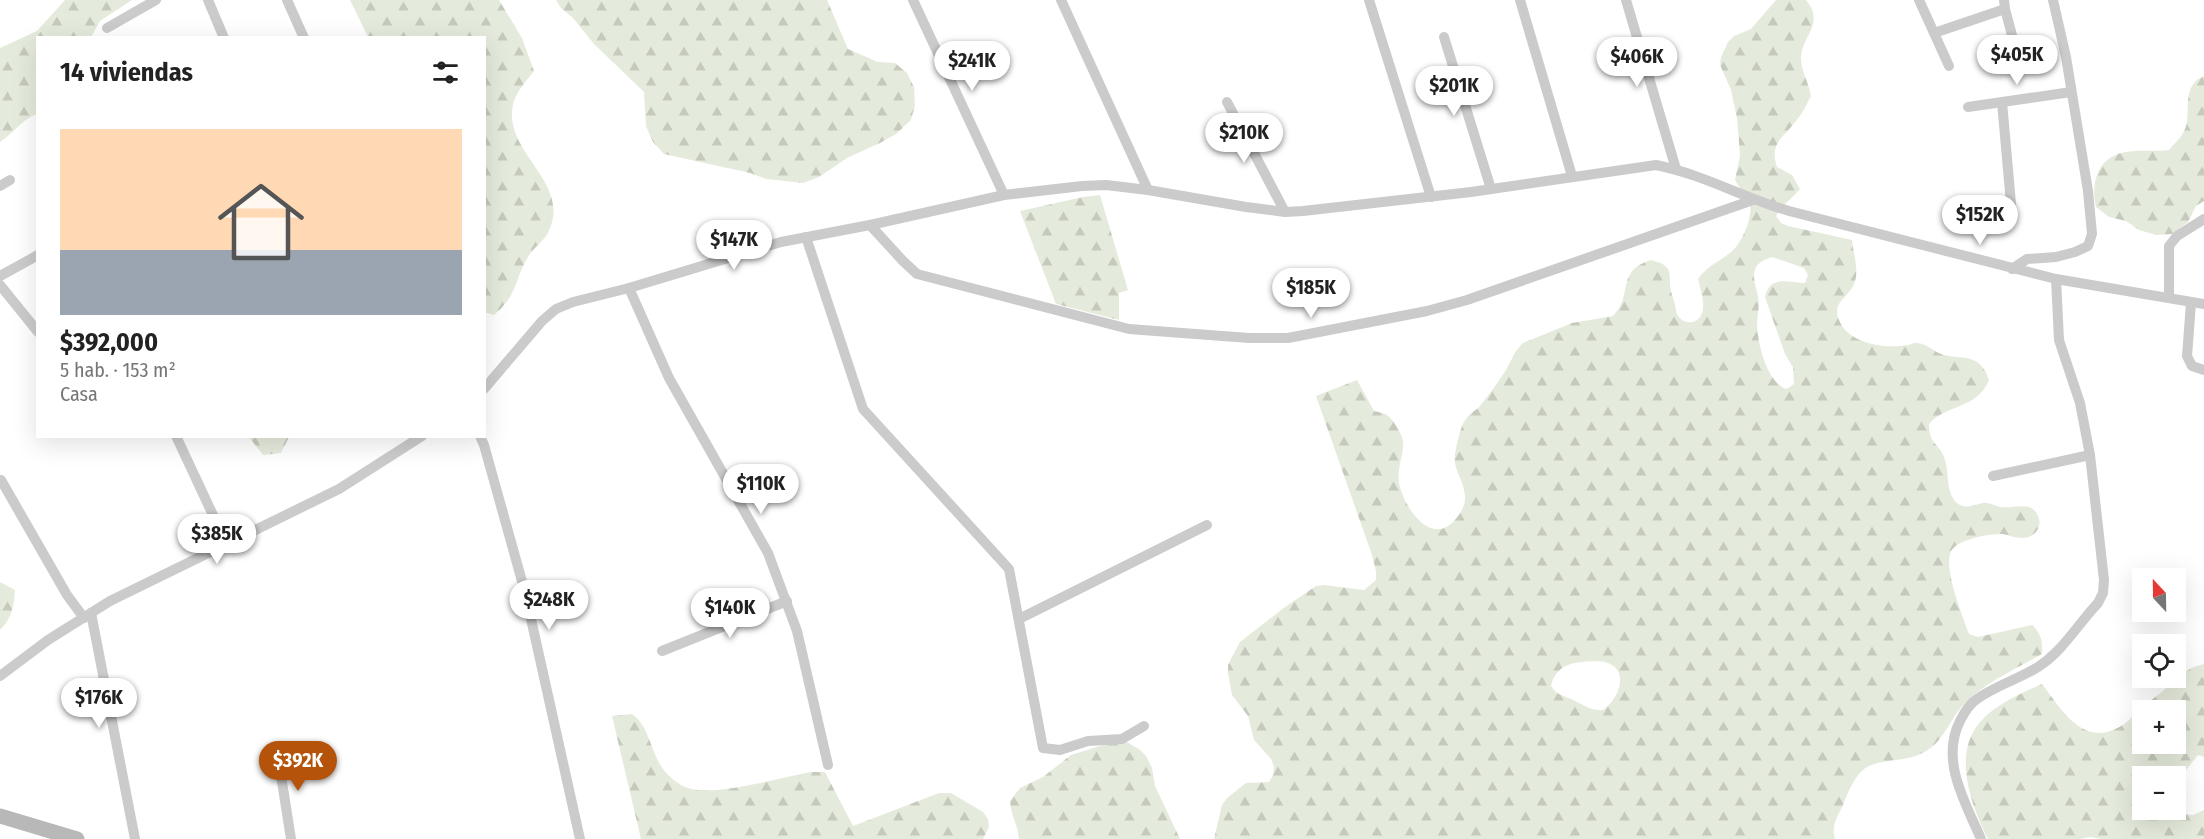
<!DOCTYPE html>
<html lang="es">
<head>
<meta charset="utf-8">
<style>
  :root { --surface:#fff; --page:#f2f2f2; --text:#222; --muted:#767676; --line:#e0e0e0; --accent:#b45309 }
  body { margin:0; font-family:"Fira Sans Condensed",sans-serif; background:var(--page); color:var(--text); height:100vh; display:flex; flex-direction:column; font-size:22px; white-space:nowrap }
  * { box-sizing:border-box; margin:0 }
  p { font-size:20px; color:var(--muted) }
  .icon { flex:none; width:33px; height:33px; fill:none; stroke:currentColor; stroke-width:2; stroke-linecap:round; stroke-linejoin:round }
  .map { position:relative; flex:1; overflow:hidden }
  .side { position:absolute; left:36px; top:36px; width:450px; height:402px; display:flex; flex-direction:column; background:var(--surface); border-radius:0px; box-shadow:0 6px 24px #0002 }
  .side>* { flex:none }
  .needle { width:39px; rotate:338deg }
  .fabs { position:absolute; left:2132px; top:568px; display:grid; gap:12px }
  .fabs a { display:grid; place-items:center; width:54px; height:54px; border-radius:0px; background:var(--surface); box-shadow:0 6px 24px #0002; font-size:30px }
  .price { position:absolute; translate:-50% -51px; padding:0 14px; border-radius:21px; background:#fff; color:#222; font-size:20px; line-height:39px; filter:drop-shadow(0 2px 3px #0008) }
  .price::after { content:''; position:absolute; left:50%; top:36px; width:18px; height:14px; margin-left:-9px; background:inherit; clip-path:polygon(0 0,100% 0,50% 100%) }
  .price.on { background:var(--accent); color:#fff }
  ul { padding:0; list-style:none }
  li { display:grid; align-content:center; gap:12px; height:318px; padding:0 24px }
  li+li { border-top:2px solid var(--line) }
  li span { display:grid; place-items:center; height:186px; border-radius:0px; color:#555 }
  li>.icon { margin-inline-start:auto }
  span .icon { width:108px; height:108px; fill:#fffc; stroke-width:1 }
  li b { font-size:26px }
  h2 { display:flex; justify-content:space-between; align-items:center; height:72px; padding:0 24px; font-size:26px }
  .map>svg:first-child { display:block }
  .forest { fill:url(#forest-firs); fill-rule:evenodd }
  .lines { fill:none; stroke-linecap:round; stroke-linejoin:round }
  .street { stroke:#cbcbcb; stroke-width:10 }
  .secondary { stroke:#b8b8b8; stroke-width:15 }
</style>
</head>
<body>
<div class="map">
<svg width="2204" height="839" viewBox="0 0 2204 839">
  <defs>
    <pattern id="forest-firs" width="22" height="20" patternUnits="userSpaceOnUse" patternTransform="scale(1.5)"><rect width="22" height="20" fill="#e5ebdc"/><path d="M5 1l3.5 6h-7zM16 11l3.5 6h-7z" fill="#c5cabd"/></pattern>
  </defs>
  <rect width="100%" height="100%" fill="#fff"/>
  <g class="forest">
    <path d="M65,0H132L100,21L91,37L38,38L37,114C22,119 14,133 0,142V48L37,31Z"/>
    <path d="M350,0H499L522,38L534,71C527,80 518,90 514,101C499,150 570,180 550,228C545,242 534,246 528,257C514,280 518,295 494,315L484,312V38L368,37Z"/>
    <polygon points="556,0 827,0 848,49 878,62 895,63 907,73 914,87 915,105 911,120 896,134 880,143 847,158 819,177 803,183 766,179 750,173 664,154 653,142 646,126 644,92 594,44 573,18 561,8"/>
    <path d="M1776,0H1806C1826,24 1801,36 1801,58C1801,71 1809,83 1811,96C1807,104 1802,114 1796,121C1783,138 1769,143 1777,167L1792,175L1800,189C1792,199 1781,205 1776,216L1781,223L1788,226L1852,240C1853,252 1859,269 1855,281C1851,297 1831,301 1839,320C1848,344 1885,349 1908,345C1912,344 1912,343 1916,343C1926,343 1933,351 1941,354C1964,361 1979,351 1989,380C1978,409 1946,404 1929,424C1929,446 1941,444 1945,460C1949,472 1946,489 1954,500C1963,511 1973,505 1983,503C1989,502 1995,506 2001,507C2015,509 2034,499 2039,519C2042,530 2031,539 2021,538C2015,538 2009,535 2003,534C1989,534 1954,539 1950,554C1945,573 1962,615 1969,634L1978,637L2032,625C2041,633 2043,642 2042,654C2016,669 1986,682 1965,703C1952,716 1946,735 1932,747C1911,764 1887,757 1867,767C1855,774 1848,793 1843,805C1837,817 1831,826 1835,839H1214L1222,805L1227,798L1246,783L1269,782L1273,775L1274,767L1271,759L1254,740L1248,716L1232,695L1228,673V665L1232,657L1240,642L1285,607L1316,586L1324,585L1364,590L1376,580V571L1372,555L1316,396L1357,380L1374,411C1378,412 1384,413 1387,415C1393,419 1403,435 1403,442C1404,454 1397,467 1399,483C1403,505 1429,546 1453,522C1481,493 1451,477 1455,454C1457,444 1460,426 1466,419C1469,414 1475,411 1479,407C1488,396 1496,385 1504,373C1511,363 1513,352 1523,343L1572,323L1613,316C1634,295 1615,271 1651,260C1675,266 1668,273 1671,291C1672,296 1674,300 1675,305C1676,310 1676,315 1680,318C1683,322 1688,323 1693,322C1710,316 1701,292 1698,279C1706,267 1720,261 1731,252C1742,244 1755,213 1749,200C1745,193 1739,188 1735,180L1740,155L1737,118L1731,90L1720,65L1721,57L1728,42L1734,36L1751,29ZM1772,257L1804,268L1808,275L1805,283C1789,283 1770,274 1765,297L1785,354L1793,367L1794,384L1787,389C1767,383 1758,345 1757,325C1757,316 1760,307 1758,297C1757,289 1752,279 1755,270C1757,262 1765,260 1772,257ZM1599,661C1630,664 1623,695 1603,710C1589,711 1583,704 1571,699C1562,695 1557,695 1551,686C1557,661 1578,662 1599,661Z"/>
    <path d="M2204,76V201L2196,206L2188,222L2172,234L2156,235L2139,230L2126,221L2109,217L2096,207C2091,185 2096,160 2121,153C2137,149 2153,152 2169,150C2177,141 2185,134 2187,122C2189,105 2184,84 2204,76Z"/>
    <polygon points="1100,195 1128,290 1119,293 1119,320 1056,304 1020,211 1083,197"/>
    <polygon points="249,437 289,437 281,453 263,455"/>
    <path d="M0,582L15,590C14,606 12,618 0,630Z"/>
    <path d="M2204,664V757L2198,755L2175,784C2177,793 2180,807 2184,814L2193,815L2204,810V839H2101L2091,837L2079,839H1988C1971,805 1951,752 1982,720C1998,703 2022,693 2042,684C2061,709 2083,749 2121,726C2129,722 2134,714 2141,708C2148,702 2156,697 2163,691C2176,678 2186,668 2204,664ZM2142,711H2175V744H2142ZM2142,777H2175V810H2142Z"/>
    <path d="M632,714C650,727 650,751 663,769C669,777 679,785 688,788C713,797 783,777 811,772H825L853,826L939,793H951L983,812L988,819L989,827L983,839H641L612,716Z"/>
    <path d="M1122,739L1140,750L1146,756L1152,768L1155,786L1180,839H1019C1018,824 1011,817 1010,801L1020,788L1043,777L1071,755Z"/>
  </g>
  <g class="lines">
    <g class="street">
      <polyline points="208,0 224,38"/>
      <polyline points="287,0 304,38"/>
      <polyline points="913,0 1004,195"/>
      <polyline points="1061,0 1148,190"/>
      <polyline points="1369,0 1431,197"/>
      <polyline points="1520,0 1572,176"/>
      <polyline points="1626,0 1676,169"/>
      <polyline points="1919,0 1949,66"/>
      <polyline points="2005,9 2013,39"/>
      <polyline points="107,28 156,0"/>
      <polyline points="1934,33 2005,9 2004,0"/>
      <polyline points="1444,37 1491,189"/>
      <polyline points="1227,102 1285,212"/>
      <polyline points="2002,102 2012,215"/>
      <polyline points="1968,107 2071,92"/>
      <polyline points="0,186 10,180"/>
      <polyline points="870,225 903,261 917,274 1129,329 1249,338 1288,338 1427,311 1467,300 1753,200"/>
      <polyline points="806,237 863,409 1009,569 1043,748 1060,750 1088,741 1122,739 1144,726"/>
      <polyline points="2012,269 2027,259 2056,257 2075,252 2088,246 2092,234 2088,191 2066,57 2053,0"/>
      <polyline points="0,276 38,255"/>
      <polyline points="0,285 38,332"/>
      <polyline points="629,288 669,378 768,553 797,631 828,765"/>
      <polyline points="2169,298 2169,246 2177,236 2204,219"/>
      <polyline points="2191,303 2187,356 2192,366 2204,370"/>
      <path d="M484,389L542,321L556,309L573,302L629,288L781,242L870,225L1004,195L1082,186L1106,185L1148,190L1246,207L1285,212L1303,211L1471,192L1656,165C1702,174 1744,198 1789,211L2056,279L2204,304"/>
      <polyline points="176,436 227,545"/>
      <polyline points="480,436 484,445 525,592 580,839"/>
      <polyline points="1993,476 2090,455"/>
      <polyline points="1,480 67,595 84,618"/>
      <polyline points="91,613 135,839"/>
      <polyline points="1019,619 1207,525"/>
      <polyline points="662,651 787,601"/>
      <polyline points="0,676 48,640 110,601 339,489 422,436"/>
      <polyline points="277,750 291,839"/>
      <path d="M1981,839C1965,802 1940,760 1960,721C1964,713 1969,704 1977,699C1995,686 2019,679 2038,667C2063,651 2078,624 2098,603L2103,593L2104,580L2090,455L2080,403L2059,340L2056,279"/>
    </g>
    <polyline class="secondary" points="0,816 77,839"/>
  </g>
</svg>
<div class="fabs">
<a><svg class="needle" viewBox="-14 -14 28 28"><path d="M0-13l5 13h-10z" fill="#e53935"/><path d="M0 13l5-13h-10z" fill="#767676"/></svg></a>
<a><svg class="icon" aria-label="locate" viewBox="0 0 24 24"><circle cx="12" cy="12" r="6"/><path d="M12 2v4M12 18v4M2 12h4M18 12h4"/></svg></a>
<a>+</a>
<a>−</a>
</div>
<b class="price" style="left:2017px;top:86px">$405K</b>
<b class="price" style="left:1637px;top:88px">$406K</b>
<b class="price" style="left:972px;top:92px">$241K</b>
<b class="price" style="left:1454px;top:117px">$201K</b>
<b class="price" style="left:1244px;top:164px">$210K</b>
<b class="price" style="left:1980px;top:246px">$152K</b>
<b class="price" style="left:734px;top:271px">$147K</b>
<b class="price" style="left:1311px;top:319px">$185K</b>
<b class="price" style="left:761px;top:515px">$110K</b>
<b class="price" style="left:217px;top:565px">$385K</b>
<b class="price" style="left:549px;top:631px">$248K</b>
<b class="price" style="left:730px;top:639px">$140K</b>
<b class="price" style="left:99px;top:729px">$176K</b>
<b class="price on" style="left:298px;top:792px">$392K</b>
<section class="side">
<h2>14 viviendas<svg class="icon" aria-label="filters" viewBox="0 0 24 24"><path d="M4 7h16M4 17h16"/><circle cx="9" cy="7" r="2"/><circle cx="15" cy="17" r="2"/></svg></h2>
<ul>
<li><span style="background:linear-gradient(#ffd9b3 65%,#9aa5b1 0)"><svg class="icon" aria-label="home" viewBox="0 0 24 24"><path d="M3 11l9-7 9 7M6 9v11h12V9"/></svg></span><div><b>$392,000</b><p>5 hab. · 153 m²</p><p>Casa</p></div></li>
</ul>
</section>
</div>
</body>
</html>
